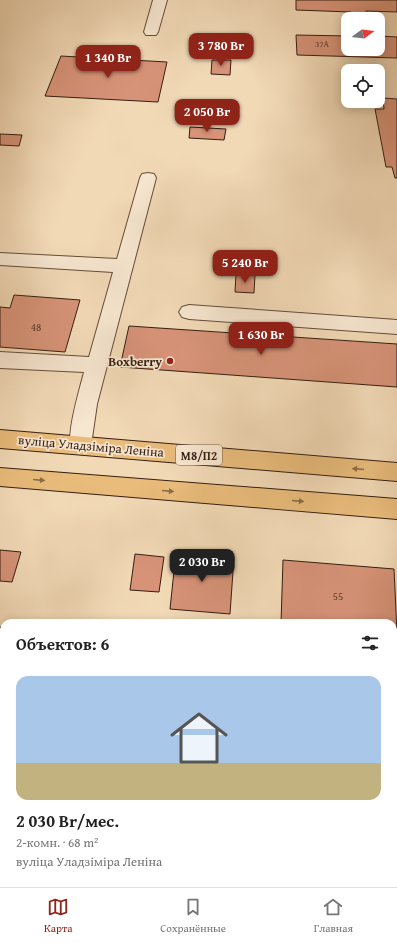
<!DOCTYPE html>
<html lang="ru">
<head>
<meta charset="utf-8">
<style>
  :root { --surface:#fff; --page:#f2f2f2; --text:#222; --muted:#767676; --line:#e0e0e0; --accent:#8f2418 }
  body { margin:0; font-family:"Gentium Book Plus",serif; background:var(--page); color:var(--text); height:100vh; display:flex; flex-direction:column; font-size:15px; white-space:nowrap }
  * { box-sizing:border-box; margin:0 }
  p { font-size:13px; color:var(--muted) }
  .icon { flex:none; width:22px; height:22px; fill:none; stroke:currentColor; stroke-width:2; stroke-linecap:round; stroke-linejoin:round }
  .map { position:relative; flex:1; overflow:hidden }
  .panel { position:absolute; left:0px; top:619px; width:397px; height:268px; display:flex; flex-direction:column; background:var(--surface); border-radius:12px 12px 0 0; box-shadow:0 2px 10px #0003 }
  .panel>* { flex:none }
  .needle { width:26px; rotate:75deg }
  .fabs { position:absolute; left:341px; top:12px; display:grid; gap:8px }
  .fabs a { display:grid; place-items:center; width:44px; height:44px; border-radius:8px; background:var(--surface); box-shadow:0 2px 10px #0003; font-size:20px }
  .price { position:absolute; translate:-50% -34px; padding:0 9px; border-radius:8px; background:var(--accent); color:#fff; font-size:13px; line-height:26px; filter:drop-shadow(0 1px 2px #0008) }
  .price::after { content:''; position:absolute; left:50%; top:24px; width:12px; height:9px; margin-left:-6px; background:inherit; clip-path:polygon(0 0,100% 0,50% 100%) }
  .price.selected { background:#222; color:#fff }
  ul { padding:0; list-style:none }
  li { display:grid; align-content:center; gap:8px; height:212px; padding:0 16px }
  li+li { border-top:1px solid var(--line) }
  li span { display:grid; place-items:center; height:124px; border-radius:12px; color:#555 }
  li>.icon { margin-inline-start:auto }
  span .icon { width:72px; height:72px; fill:#fffc; stroke-width:1 }
  li b { font-size:17px }
  h2 { display:flex; justify-content:space-between; align-items:center; height:48px; padding:0 16px; font-size:17px }
  .dock { display:flex; justify-content:space-around; align-items:center; height:56px; border-top:1px solid var(--line); background:var(--surface); font-size:11px; color:var(--muted) }
  .dock a { display:grid; justify-items:center; gap:2px }
  .dock .selected { color:var(--accent) }
  .map>svg:first-child { display:block }
  .building { fill:#d79378; stroke:#341e11 }
  .lines { fill:none; stroke-linecap:round; stroke-linejoin:round }
  .minor-casing { stroke:#644d3a; stroke-width:2 }
  .major-casing { stroke:#341e11; stroke-width:2 }
  .minor { fill:#f7e6d0; fill-rule:evenodd }
  .major { fill:#e9bc7b; fill-rule:evenodd }
  .oneway { fill:#8e6d46 }
  .poi-dot { fill:#8f2418; stroke:#f7e6d0; stroke-width:1.5 }
  .labels { text-anchor:middle; dominant-baseline:central; stroke-width:3.5; stroke-linejoin:round; paint-order:stroke }
  .far-number-label { font-size:9px; fill:#5d3b2b }
  .number-label { font-size:11px; fill:#5d3b2b }
  .shield { fill:#f7e6d0; stroke:#6e5a4a; stroke-width:1 }
  .shield-label { font-size:12px; font-weight:bold; fill:#341e11 }
  .poi-label { font-size:13px; font-weight:bold; fill:#341e11; stroke:#f7e6d0; text-anchor:end }
  .street-label { font-size:13px; fill:#341e11; stroke:#f7e6d0 }
</style>
</head>
<body>
<div class="map">
<svg width="397" height="887" viewBox="0 0 397 887">
  <rect width="100%" height="100%" fill="#f2d9b6"/>
  <filter id="stains"><feTurbulence type="fractalNoise" baseFrequency=".005" numOctaves="4"/><feColorMatrix values="0 0 0 0 .2 0 0 0 0 .09 0 0 0 0 .02 0 0 0 .5 -.17"/></filter>
  <radialGradient id="worn" r=".72"><stop offset=".6" stop-color="#630" stop-opacity="0"/><stop offset="1" stop-color="#630" stop-opacity=".3"/></radialGradient>
  <g class="building">
    <polygon points="296,0 397,0 397,12 366,11 367,19 352,19 351,12 296,10"/>
    <polygon points="296,35 348,36 348,49 378,49 378,36 397,37 397,58 297,55"/>
    <polygon points="61,56 167,62 158,102 45,96"/>
    <polygon points="212,60 231,60 230,75 211,74"/>
    <polygon points="383,98 397,99 397,178 395,178 392,167 386,167 375,109 384,109"/>
    <polygon points="190,127 226,129 224,140 189,138"/>
    <polygon points="0,134 22,135 19,146 0,145"/>
    <polygon points="236,274 255,275 254,293 235,292"/>
    <polygon points="14,295 80,300 65,352 0,347 0,307 10,308"/>
    <polygon points="129,326 397,344 397,387 120,367"/>
    <polygon points="0,550 21,552 12,582 0,581"/>
    <polygon points="176,552 234,557 230,614 170,609"/>
    <polygon points="135,554 164,557 159,592 130,590"/>
    <polygon points="283,560 394,569 397,633 393,632 393,623 281,623"/>
    <rect x="0" y="627" width="4" height="94"/>
    <polygon points="318,883 376,883 383,884 383,887 318,887"/>
  </g>
  <g class="lines">
    <g class="minor-casing">
      <g id="minor">
        <polygon points="153,0 167,0 158,32 156,35 146,35 144,32"/>
        <path d="M148,173L154,174L156,178L97,404L91,445L88,451L80,454L72,451C65,436 80,389 84,372L0,368V352L89,357L113,272L0,265V253L117,259L140,178L142,174Z"/>
        <polygon points="189,305 397,320 397,334 189,319 182,317 179,312 182,307"/>
        <rect x="393" y="634" width="4" height="24"/>
        <rect x="264" y="883" width="30" height="4"/>
      </g>
    </g>
    <g class="major-casing">
      <g id="major">
        <polygon points="0,430 397,463 397,481 0,448"/>
        <polygon points="0,468 397,499 397,519 0,486"/>
      </g>
    </g>
    <use href="#minor" class="minor"/>
    <use href="#major" class="major"/>
  </g>
  <defs><path id="oneway-solid" d="M-6-.8H1V-3.2L6.5 0L1 3.2V.8H-6Z"/></defs>
  <g class="oneway">
    <use href="#oneway-solid" transform="translate(358 469) rotate(-175)"/>
    <use href="#oneway-solid" transform="translate(39 480) rotate(5)"/>
    <use href="#oneway-solid" transform="translate(168 491) rotate(5)"/>
    <use href="#oneway-solid" transform="translate(298 501) rotate(5)"/>
  </g>
  <circle class="poi-dot" cx="170" cy="361" r="4"/>
  <g class="labels">
    <g class="far-number-label">
      <text x="322" y="43">37А</text>
    </g>
    <g class="number-label">
      <text x="36" y="327">48</text>
      <text x="338" y="596">55</text>
    </g>
    <rect class="shield" x="176" y="445" width="46" height="20" rx="3"/>
    <g class="shield-label">
      <text x="199" y="455">М8/П2</text>
    </g>
    <g class="poi-label">
      <text x="162" y="361">Boxberry</text>
    </g>
    <g class="street-label">
      <text transform="translate(91 446) rotate(5)">вуліца Уладзіміра Леніна</text>
    </g>
  </g>
  <rect width="100%" height="100%" filter="url(#stains)"/>
  <rect width="100%" height="100%" fill="url(#worn)"/>
</svg>
<div class="fabs">
<a><svg class="needle" viewBox="-14 -14 28 28"><path d="M0-13l5 13h-10z" fill="#e53935"/><path d="M0 13l5-13h-10z" fill="#767676"/></svg></a>
<a><svg class="icon" aria-label="locate" viewBox="0 0 24 24"><circle cx="12" cy="12" r="6"/><path d="M12 2v4M12 18v4M2 12h4M18 12h4"/></svg></a>
</div>
<b class="price" style="left:221px;top:67px">3 780 Br</b>
<b class="price" style="left:108px;top:79px">1 340 Br</b>
<b class="price" style="left:207px;top:133px">2 050 Br</b>
<b class="price" style="left:245px;top:284px">5 240 Br</b>
<b class="price" style="left:261px;top:356px">1 630 Br</b>
<b class="price selected" style="left:202px;top:583px">2 030 Br</b>
<section class="panel">
<h2>Объектов: 6<svg class="icon" aria-label="filters" viewBox="0 0 24 24"><path d="M4 7h16M4 17h16"/><circle cx="9" cy="7" r="2"/><circle cx="15" cy="17" r="2"/></svg></h2>
<ul>
<li><span style="background:linear-gradient(#a9c7e8 70%,#c2b280 0)"><svg class="icon" aria-label="home" viewBox="0 0 24 24"><path d="M3 11l9-7 9 7M6 9v11h12V9"/></svg></span><div><b>2 030 Br/мес.</b><p>2-комн. · 68 m²</p><p>вуліца Уладзіміра Леніна</p></div></li>
</ul>
</section>
</div>
<nav class="dock">
<a class="selected"><svg class="icon" aria-label="map" viewBox="0 0 24 24"><path d="M3 6l6-2 6 2 6-2v14l-6 2-6-2-6 2zM9 4v14M15 6v14"/></svg>Карта</a>
<a><svg class="icon" aria-label="saved" viewBox="0 0 24 24"><path d="M7 4h10v16l-5-4-5 4z"/></svg>Сохранённые</a>
<a><svg class="icon" aria-label="home" viewBox="0 0 24 24"><path d="M3 11l9-7 9 7M6 9v11h12V9"/></svg>Главная</a>
</nav>
</body>
</html>
